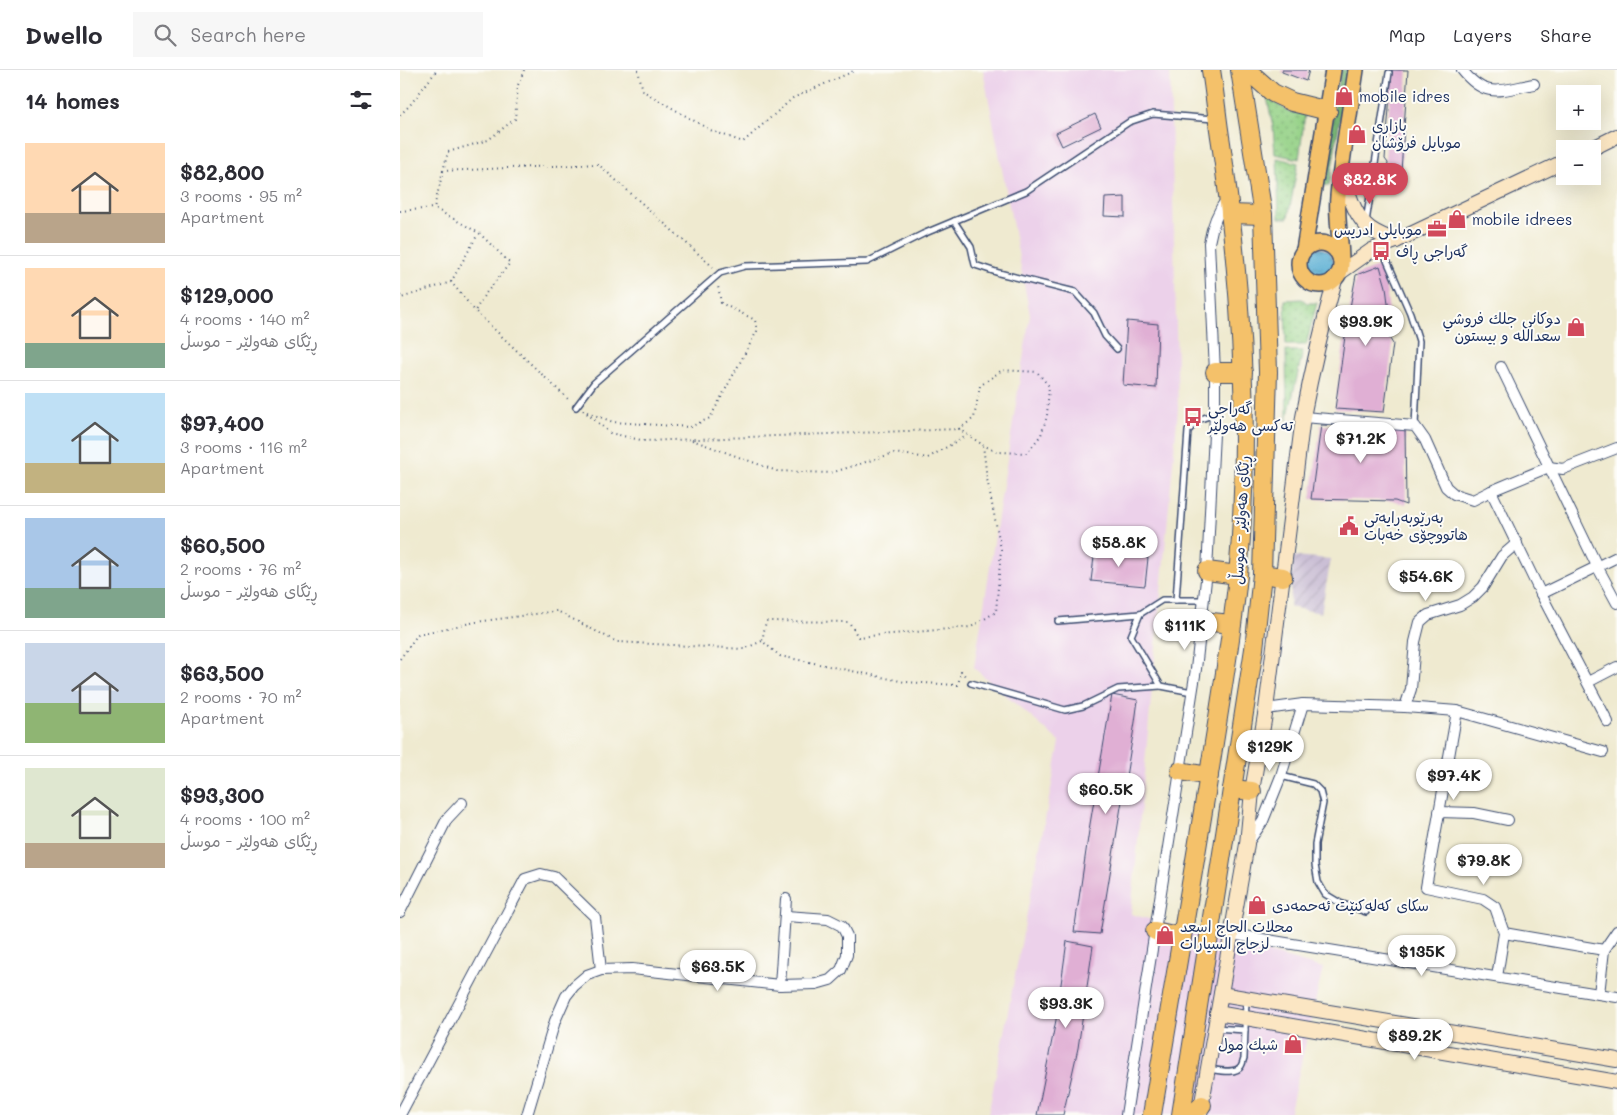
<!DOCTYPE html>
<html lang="en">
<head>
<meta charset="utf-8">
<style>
  :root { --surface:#fff; --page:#f7f7f7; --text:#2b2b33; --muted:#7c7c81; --line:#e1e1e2; --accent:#d1495b }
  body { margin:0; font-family:Mali,"Playpen Sans Arabic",sans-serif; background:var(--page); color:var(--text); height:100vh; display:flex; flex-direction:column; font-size:19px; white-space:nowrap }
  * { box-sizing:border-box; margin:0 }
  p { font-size:16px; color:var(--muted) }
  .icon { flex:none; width:28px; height:28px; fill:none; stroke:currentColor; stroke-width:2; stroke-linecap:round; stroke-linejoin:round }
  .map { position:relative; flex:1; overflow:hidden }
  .drawer { display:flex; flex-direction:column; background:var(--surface); width:400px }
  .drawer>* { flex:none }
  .tools { position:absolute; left:1156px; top:15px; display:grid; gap:10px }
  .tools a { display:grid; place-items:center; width:45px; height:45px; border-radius:0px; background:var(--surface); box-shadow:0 5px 20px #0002; font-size:25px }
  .price { position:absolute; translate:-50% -42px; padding:0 11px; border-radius:18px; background:#fff; color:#222; font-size:16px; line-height:32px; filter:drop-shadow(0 1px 2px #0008) }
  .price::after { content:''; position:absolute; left:50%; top:30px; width:15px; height:11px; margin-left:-8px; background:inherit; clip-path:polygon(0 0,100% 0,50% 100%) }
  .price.active { background:var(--accent); color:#fff }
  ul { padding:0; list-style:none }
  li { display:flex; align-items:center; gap:15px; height:125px; padding:0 25px }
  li+li { border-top:1px solid var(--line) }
  li span { display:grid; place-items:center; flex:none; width:140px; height:100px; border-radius:0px; color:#555 }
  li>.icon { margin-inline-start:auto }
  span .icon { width:60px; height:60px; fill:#fffc; stroke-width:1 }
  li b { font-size:21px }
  h2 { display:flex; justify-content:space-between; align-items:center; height:60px; padding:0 25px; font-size:21px }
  header { display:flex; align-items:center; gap:30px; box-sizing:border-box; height:70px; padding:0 25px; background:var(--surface); border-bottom:1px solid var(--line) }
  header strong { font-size:24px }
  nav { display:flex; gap:28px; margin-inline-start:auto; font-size:18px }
  .search { width:350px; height:45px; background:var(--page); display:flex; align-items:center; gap:12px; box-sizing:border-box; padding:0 18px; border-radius:0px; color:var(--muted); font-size:19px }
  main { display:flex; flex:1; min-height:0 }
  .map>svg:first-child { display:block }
  .built { fill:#ecd1ea }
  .industrial { fill:url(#industrial-furrows) }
  .grass { fill:url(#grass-dots); stroke:#588072 }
  .forest { fill:url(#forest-crowns); stroke:#497168 }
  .water { fill:url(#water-ripples); stroke:#386e98 }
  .building { fill:#e0afd4 }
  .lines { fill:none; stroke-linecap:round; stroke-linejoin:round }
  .lane-casing { stroke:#3b4b6f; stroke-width:8 }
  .street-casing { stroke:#3b4b6f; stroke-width:12 }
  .secondary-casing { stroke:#3b4b6f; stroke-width:16 }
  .primary-casing { stroke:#3b4b6f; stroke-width:18 }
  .highway-casing { stroke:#3b4b6f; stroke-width:20 }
  .path { stroke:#3b4b6f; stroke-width:2; stroke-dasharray:1 4; stroke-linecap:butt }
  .lane { stroke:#fff; stroke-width:5 }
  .street { stroke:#fff; stroke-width:10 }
  .secondary { stroke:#fbe6c3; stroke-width:14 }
  .primary { stroke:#f4c16a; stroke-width:15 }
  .highway { stroke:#f4c16a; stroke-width:18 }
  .labels { text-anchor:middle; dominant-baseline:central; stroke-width:4; stroke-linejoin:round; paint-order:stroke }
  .poi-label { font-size:15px; fill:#1b2f5e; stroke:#fdfcf7; text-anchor:start }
  .street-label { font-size:15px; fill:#1b2f5e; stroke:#fdfcf7 }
</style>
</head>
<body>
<header>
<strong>Dwello</strong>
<div class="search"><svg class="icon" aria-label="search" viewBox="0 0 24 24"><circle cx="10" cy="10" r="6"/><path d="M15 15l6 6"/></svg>Search here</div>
<nav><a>Map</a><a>Layers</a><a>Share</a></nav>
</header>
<main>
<section class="drawer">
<h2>14 homes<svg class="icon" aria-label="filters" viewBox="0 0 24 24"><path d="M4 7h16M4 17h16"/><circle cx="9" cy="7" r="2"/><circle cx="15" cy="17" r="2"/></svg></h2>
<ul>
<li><span style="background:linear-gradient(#ffd9b3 70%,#b9a48a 0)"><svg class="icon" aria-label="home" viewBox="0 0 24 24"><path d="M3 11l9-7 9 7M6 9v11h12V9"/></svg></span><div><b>$82,800</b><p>3 rooms · 95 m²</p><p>Apartment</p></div></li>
<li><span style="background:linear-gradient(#ffd9b3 75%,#7fa58c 0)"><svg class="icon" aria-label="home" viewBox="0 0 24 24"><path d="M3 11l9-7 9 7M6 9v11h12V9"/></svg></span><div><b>$129,000</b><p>4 rooms · 140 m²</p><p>ڕێگای هەولێر - موسڵ</p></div></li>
<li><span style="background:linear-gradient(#bfe0f5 70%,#c2b280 0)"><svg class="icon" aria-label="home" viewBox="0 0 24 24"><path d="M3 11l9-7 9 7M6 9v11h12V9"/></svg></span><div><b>$97,400</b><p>3 rooms · 116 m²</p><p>Apartment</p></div></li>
<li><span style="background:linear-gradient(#a9c7e8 70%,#7fa58c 0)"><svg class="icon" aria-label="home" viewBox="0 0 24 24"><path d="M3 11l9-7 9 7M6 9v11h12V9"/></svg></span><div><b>$60,500</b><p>2 rooms · 76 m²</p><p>ڕێگای هەولێر - موسڵ</p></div></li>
<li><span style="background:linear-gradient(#c9d6e8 60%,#8fb573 0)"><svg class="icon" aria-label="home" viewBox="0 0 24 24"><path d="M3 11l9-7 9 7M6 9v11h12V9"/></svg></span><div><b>$63,500</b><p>2 rooms · 70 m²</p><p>Apartment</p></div></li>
<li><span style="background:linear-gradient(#dfe7d0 75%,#b9a48a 0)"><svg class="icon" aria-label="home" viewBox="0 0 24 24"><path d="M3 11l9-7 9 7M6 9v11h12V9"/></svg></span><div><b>$93,300</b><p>4 rooms · 100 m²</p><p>ڕێگای هەولێر - موسڵ</p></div></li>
</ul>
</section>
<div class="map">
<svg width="1217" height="1045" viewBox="0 0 1217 1045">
  <defs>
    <pattern id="industrial-furrows" width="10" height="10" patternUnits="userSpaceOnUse" patternTransform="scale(1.25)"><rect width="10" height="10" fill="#cbbfd5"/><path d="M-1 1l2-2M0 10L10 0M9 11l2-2" fill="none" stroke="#aea4b9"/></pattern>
    <pattern id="grass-dots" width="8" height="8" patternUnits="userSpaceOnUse" patternTransform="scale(1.25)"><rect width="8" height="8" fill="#94d186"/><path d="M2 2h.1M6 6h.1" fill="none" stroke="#78aa71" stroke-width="1.8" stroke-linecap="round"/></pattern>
    <pattern id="forest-crowns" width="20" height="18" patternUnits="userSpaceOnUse" patternTransform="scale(1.25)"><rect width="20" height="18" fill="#77b373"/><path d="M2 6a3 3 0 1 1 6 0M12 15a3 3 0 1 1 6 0" fill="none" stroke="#619262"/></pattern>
    <pattern id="water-ripples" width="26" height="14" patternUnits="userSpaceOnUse" patternTransform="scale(1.25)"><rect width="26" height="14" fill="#56add3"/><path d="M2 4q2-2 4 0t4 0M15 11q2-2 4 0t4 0" fill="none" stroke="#468dae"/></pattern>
  </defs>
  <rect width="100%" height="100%" fill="#fdfcf7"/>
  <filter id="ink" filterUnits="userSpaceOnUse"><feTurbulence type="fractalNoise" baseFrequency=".02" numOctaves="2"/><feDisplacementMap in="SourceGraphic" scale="10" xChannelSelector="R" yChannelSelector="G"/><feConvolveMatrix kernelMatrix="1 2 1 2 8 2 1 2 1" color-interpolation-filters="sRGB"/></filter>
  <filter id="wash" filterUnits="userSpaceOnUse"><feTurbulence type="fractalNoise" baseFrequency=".0096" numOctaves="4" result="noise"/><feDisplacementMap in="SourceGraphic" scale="20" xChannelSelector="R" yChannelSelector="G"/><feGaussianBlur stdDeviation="1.12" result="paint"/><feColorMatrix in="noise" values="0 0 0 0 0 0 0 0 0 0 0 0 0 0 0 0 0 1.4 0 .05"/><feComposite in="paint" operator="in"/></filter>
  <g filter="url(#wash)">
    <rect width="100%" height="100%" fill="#efead0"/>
    <polygon class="built" points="583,0 770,0 778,339 731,844 923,898 889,1045 588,1045 660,672 574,598 630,245"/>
    <polygon class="industrial" points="893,486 931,489 921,543 890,537"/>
    <g class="grass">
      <polygon points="867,27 889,42 905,44 899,89 875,84 873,57"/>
      <polygon points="877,88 898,93 888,148 879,148"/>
      <polygon points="902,229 907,233 917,233 906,275 886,275 885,230"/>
      <polygon points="886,281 903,281 887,350"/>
    </g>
    <polygon class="forest" points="941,0 948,0 929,116 921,115"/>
    <path class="water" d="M916,178C929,178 933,185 935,197L930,206L914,208C900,198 899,185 916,178Z"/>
    <g id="blocks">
      <g class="building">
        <polygon points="882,0 909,0 906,11 882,2"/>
        <polygon points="992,0 1008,0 1000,116 985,114 988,93 985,89"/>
        <polygon points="695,44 701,57 662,76 656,63"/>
        <polygon points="725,127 725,147 704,146 705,128"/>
        <polygon points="980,196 986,217 990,250 987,264 993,274 984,342 935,339 946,259 956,205"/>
        <polygon points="727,251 758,254 756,318 723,315"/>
        <polygon points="921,355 1005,358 1006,435 995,431 911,429"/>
        <polygon points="695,479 748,488 745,516 691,511"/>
        <polygon points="712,625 738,630 735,652 700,864 674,862 690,754"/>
        <polygon points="667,871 693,876 678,978 663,1045 637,1045 656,950"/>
      </g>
    </g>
  </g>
  <g filter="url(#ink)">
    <use href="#blocks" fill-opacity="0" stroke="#3b4b6f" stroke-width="1"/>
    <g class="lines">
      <g class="lane-casing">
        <g id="lane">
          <polyline points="554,151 571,177 575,195 599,203 675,222 694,243 705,266 717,279"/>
          <polyline points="966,152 989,3"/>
          <polyline points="981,177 1010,243 1019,271 1015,356"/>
          <polyline points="176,337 194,313 320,203 345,196 467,192 523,164 626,121 729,52 753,44 814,49"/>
          <polyline points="776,530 788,361 798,350 815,344"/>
          <polyline points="658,551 740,544"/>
          <polyline points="571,613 665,640 683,636 718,619 761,616"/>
          <polyline points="792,622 761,616 731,566 740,544 762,530 804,530"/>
          <polyline points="881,706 913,714 920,721 923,733 915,774 915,795 918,812 925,824 940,833 966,842"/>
          <polyline points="815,958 845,960"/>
          <path d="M808,999C817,1000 836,1005 841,996C843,993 843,990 844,988L846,930"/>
        </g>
      </g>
      <g class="street-casing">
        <g id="street">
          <path d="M1062,0C1086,30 1101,20 1134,14"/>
          <polyline points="1101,297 1197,496 1217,533"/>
          <polyline points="903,347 1015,356 1025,370 1046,417 1054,424 1073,430 1091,421 1149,397 1163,399 1217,378"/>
          <polyline points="1091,421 1141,524 1208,652"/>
          <polyline points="1141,524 1217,487"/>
          <polyline points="1188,612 1217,597"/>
          <polyline points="1005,637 1011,619 1015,572 1020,552 1028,545 1060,535 1073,527 1083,517 1102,486 1117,473"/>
          <polyline points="866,639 903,634 1005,637 1057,641 1203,682"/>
          <polyline points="1057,641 1026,817 1083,829 1095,837 1104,863 1097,907"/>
          <polyline points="1039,742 1074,743 1108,750"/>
          <polyline points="847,774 863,751 881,706 903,634"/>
          <polyline points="0,842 47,749 62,733"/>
          <polyline points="1104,863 1204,880"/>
          <polyline points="831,864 1217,927"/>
          <polyline points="380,915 386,829"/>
          <polyline points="1199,924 1204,880 1217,861"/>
          <polyline points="0,1045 125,809 141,804 154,807 195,847 201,900"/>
          <polyline points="127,1045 155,951 166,926 174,916 187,905 201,900 232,899 380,915 416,914 430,910 441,900 447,885 447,866 442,856 428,849 386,846"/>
          <path d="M726,1045L796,599L807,501L815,344V302L809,173C812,155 817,142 828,127"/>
        </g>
      </g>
      <g class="secondary-casing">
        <g id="secondary">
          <polyline points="1191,79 1217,66"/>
          <path d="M942,100C947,118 952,140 965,154C973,163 986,167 996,171"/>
          <polyline points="938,204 972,180 996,171 1165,91"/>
          <polyline points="821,924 1217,990"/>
          <polyline points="817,943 1217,1012"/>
          <path d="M800,1044L847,774L852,721L866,639L903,347C912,300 923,253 936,206"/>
        </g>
      </g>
      <g class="primary-casing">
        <g id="primary">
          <circle cx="920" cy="194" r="21"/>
          <polyline points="904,180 933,0"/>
          <path d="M941,191C941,169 936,148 938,126C942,84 950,42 956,0"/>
        </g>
      </g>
      <g class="highway-casing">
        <g id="highway">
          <polyline points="847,0 873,23 892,32 928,41"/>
          <polyline points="830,144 863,145"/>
          <polyline points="815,302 843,302"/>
          <polyline points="807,501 838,505"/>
          <polyline points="862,504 883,507"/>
          <polyline points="801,551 832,554"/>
          <polyline points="780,701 809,706"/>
          <polyline points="832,719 852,721"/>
          <polyline points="755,861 782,867"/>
          <path d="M752,1045C772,923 794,801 813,679C822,622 832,564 838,506C851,362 842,217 821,73C817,49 815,24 811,0"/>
          <polyline points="781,1045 854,579 862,504 868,302 863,145 840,0"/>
          <polyline points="792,1045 802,1035"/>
        </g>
      </g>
      <g class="path">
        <polyline points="124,0 118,15 115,49 88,70 48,82 43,101 198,94 313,197"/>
        <polyline points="238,0 243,21 310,60 343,72 393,28 456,0"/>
        <polyline points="0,45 10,35 37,0"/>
        <polyline points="43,101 34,138 79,163 110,193 83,227 75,241"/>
        <polyline points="0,141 34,138"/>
        <polyline points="51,212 78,164"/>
        <polyline points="0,225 1,228 51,212 75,241 170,331"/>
        <polyline points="183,340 210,363 245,371 559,359 583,375 587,409 601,479 596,542 571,557 458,567 449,552 366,551 362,571 380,586 505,612 558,615 561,601 566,607"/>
        <polyline points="187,342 213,352 290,357 310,348 357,261 355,250 321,233 318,216"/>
        <polyline points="559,359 574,348 580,316 602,300 637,302 649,316 647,346 641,365 627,383 597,382 583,375"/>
        <polyline points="292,370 377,401 431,403 494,383 528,388 567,365"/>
        <polyline points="0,589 18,564 76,552 157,541 217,572 344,579 362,571"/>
      </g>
      <use href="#lane" class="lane"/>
      <use href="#street" class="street"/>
      <use href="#secondary" class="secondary"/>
      <use href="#primary" class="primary"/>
      <use href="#highway" class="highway"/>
    </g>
  </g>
  <defs>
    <g id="shop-bare" transform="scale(1.5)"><path d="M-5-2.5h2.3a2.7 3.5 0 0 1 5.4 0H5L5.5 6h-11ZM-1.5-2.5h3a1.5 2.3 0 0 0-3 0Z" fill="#d1495b" stroke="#fdfcf7" stroke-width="2.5" paint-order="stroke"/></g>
    <g id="office-bare" transform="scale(1.5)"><path d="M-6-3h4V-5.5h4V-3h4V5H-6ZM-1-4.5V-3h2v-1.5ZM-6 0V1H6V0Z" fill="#d1495b" stroke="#fdfcf7" stroke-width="2.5" paint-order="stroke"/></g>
    <g id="bus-bare" transform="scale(1.5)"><path d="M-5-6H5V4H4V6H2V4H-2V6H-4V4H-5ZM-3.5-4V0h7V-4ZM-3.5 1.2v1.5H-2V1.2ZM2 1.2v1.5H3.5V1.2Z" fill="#d1495b" stroke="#fdfcf7" stroke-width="2.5" paint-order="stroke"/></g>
    <g id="civic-bare" transform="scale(1.5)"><path d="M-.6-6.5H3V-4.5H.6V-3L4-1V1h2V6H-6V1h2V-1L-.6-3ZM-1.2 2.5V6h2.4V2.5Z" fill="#d1495b" stroke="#fdfcf7" stroke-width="2.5" paint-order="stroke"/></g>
  </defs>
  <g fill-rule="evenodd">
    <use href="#shop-bare" x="944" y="26"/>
    <use href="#shop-bare" x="957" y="64"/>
    <use href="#shop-bare" x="1057" y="149"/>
    <use href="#office-bare" x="1037" y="159"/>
    <use href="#bus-bare" x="981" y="181"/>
    <use href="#shop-bare" x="1176" y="257"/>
    <use href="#bus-bare" x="793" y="347"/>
    <use href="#civic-bare" x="949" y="456"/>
    <use href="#shop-bare" x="857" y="835"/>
    <use href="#shop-bare" x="765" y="865"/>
    <use href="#shop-bare" x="893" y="974"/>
  </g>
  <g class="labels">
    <g class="poi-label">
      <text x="959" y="26">mobile idres</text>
      <text x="972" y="55">بازاڕی<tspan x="972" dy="17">موبایل فرۆشان</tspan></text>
      <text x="1072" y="149">mobile idrees</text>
      <text x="1022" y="159" text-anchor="end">موبايلى ادريس</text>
      <text x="996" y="181">گەراجی ڕاف</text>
      <text x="1161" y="248" text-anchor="end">دوكانى جلك فروشي<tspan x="1161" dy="17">سعدالله و بيستون</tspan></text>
      <text x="808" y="338">گەراجی<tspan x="808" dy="17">تەکسی هەولێر</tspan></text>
      <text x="964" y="447">به‌رێوبه‌رایه‌تی<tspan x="964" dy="17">هاتووچۆی خه‌بات</tspan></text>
      <text x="872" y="835">سکای کەلەکنێت ئەحمەدی</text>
      <text x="780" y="856">محلات الحاج اسعد<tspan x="780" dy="17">لزجاج السيارات</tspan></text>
      <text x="878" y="974" text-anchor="end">شبك مول</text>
    </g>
    <g class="street-label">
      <text transform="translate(840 450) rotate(-87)">ڕێگای هەولێر - موسڵ</text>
    </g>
  </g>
</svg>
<div class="tools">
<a>+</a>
<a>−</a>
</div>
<b class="price active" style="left:970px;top:135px">$82.8K</b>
<b class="price" style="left:966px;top:277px">$93.9K</b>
<b class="price" style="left:961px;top:394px">$71.2K</b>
<b class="price" style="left:719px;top:498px">$58.8K</b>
<b class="price" style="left:1026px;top:532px">$54.6K</b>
<b class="price" style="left:785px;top:581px">$111K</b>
<b class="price" style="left:870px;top:702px">$129K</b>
<b class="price" style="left:1054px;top:731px">$97.4K</b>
<b class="price" style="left:706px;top:745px">$60.5K</b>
<b class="price" style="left:1084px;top:816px">$79.8K</b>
<b class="price" style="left:1022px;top:907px">$135K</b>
<b class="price" style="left:318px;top:922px">$63.5K</b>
<b class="price" style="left:666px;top:959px">$93.3K</b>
<b class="price" style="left:1015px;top:991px">$89.2K</b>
</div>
</main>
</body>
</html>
